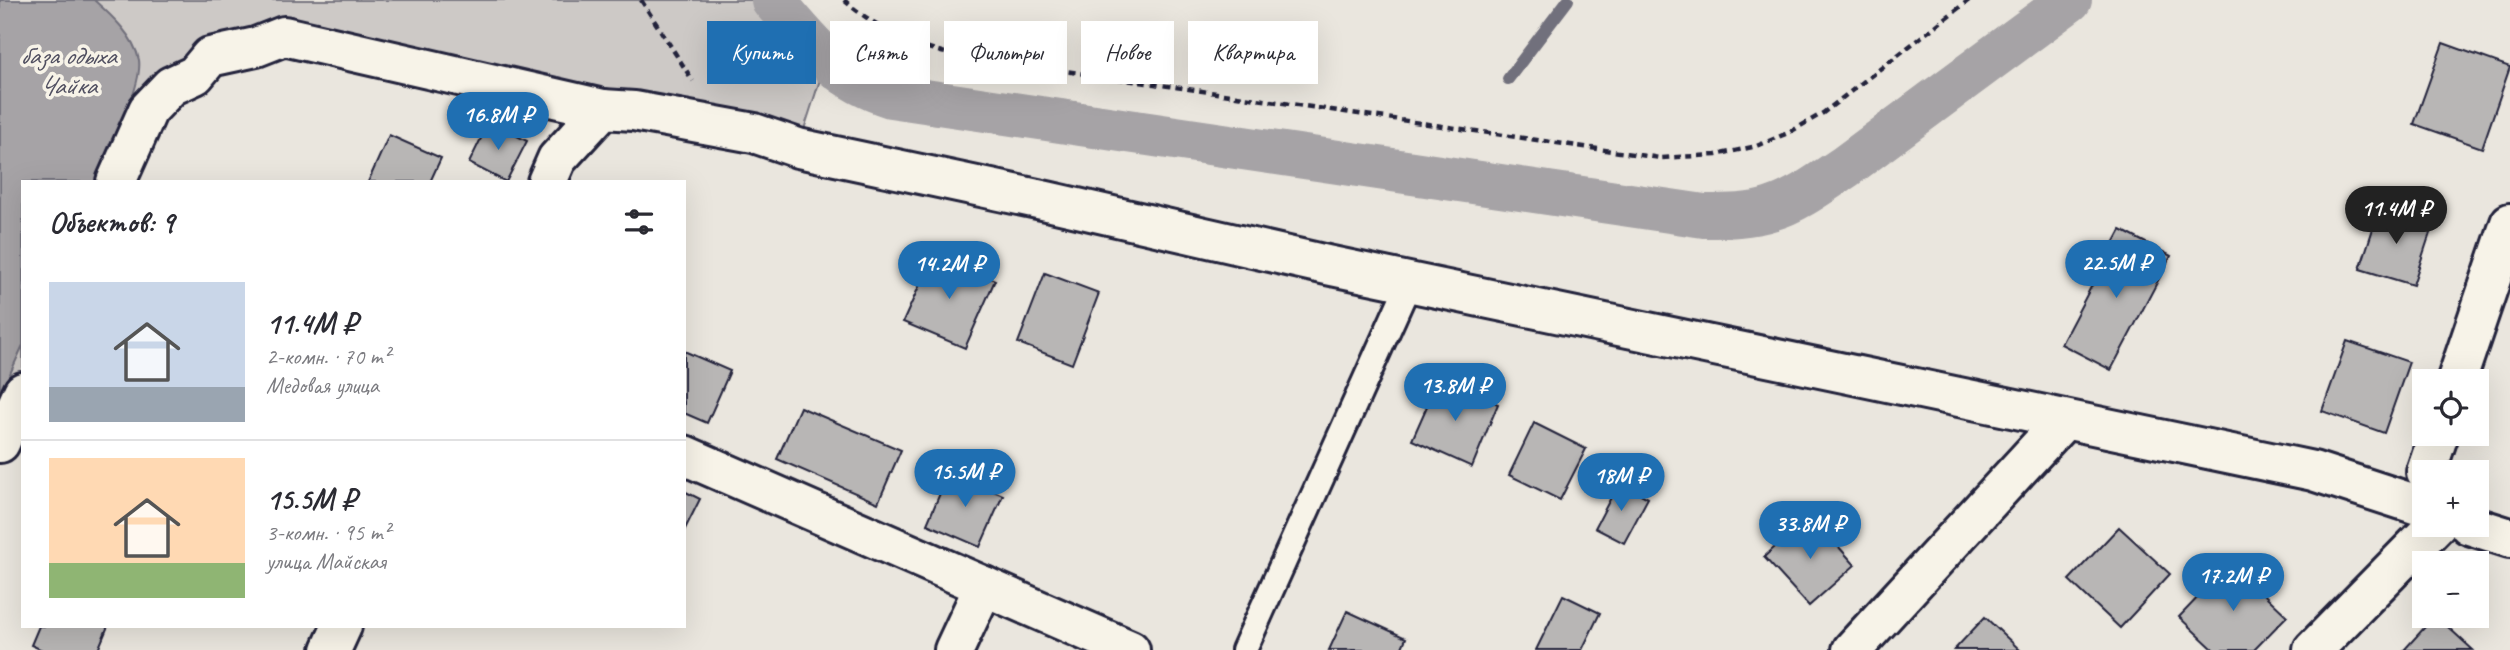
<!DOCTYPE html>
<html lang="ru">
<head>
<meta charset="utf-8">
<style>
  :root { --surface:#fff; --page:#f2f2f3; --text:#2b2b33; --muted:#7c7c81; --line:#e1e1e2; --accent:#1f6fb2 }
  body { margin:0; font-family:Caveat,sans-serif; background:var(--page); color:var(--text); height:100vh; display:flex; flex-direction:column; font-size:26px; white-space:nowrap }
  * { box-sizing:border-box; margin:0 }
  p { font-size:23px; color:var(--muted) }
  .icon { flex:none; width:38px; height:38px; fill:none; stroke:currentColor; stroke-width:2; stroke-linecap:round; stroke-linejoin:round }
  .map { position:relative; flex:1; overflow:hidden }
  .details { position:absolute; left:21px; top:180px; width:665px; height:448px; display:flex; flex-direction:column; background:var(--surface); border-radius:0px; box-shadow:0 7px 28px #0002 }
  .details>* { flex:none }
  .hud { position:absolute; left:707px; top:21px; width:665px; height:63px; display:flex; gap:14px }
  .fabs { position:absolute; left:2412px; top:369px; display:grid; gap:14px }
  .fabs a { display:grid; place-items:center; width:77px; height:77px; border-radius:0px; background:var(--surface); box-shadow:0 7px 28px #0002; font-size:35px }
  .price { position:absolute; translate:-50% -60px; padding:0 16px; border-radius:24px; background:var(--accent); color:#fff; font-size:23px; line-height:46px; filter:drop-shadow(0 2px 4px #0008) }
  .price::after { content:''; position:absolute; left:50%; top:42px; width:21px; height:16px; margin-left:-10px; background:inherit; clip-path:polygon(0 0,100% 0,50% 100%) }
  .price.selected { background:#222; color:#fff }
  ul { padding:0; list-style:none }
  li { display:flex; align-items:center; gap:21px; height:175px; padding:0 28px }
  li+li { border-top:2px solid var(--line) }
  li span { display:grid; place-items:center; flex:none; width:196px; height:140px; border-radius:0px; color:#555 }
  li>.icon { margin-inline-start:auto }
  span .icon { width:84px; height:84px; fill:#fffc; stroke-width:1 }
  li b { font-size:30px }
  h2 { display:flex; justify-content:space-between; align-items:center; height:84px; padding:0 28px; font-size:30px }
  .chip { padding:0 24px; border-radius:0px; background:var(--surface); box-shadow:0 7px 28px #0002; font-size:24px; line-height:63px }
  .chip.selected { background:var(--accent); color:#fff }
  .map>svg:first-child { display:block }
  .green { fill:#cdc9c6; stroke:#787680; stroke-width:2 }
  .water { fill:#a6a3a6; stroke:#716f7b; stroke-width:2 }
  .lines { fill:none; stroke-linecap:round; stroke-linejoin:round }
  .stream { stroke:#716f7b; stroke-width:12 }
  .canal { stroke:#a6a3a6; stroke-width:44 }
  .building { fill:#b8b6b5; stroke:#22223b; stroke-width:2 }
  .service-casing { stroke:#22223b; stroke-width:30 }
  .minor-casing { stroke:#22223b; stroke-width:44 }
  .path { stroke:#22223b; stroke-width:4.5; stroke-dasharray:7 5; stroke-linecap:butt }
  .service { stroke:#f7f3e8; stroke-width:24 }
  .minor { stroke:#f7f3e8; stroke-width:38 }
  .labels { text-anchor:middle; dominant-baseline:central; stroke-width:7; stroke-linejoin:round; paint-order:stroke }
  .water-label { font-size:26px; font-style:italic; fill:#504f60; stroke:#f7f3e8 }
</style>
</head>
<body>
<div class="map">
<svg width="2510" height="650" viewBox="0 0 2510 650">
  <rect width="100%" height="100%" fill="#eae6de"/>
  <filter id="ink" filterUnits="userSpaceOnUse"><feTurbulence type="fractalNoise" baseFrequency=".0143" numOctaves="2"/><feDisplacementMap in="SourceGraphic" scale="14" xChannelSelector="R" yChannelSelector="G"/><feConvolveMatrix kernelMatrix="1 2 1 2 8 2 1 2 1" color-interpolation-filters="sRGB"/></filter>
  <g filter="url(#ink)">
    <polygon class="green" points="0,0 773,0 826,61 798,148 284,36 210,57 116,182 23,182 23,392 0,443"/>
    <path class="water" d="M0,0H94C112,16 134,36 139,60C143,88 107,154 95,182H23V345L0,396Z"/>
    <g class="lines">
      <polyline class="stream" points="1508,79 1568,0"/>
      <path class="canal" d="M773,0C811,44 834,78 891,96L1704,216C1727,216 1750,216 1771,209C1798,201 1822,182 1845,167L2070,0"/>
    </g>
    <g class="building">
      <polygon points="2443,43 2510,67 2482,148 2414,124"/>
      <polygon points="489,122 527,141 506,182 469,163"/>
      <polygon points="389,135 441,158 430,182 368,182"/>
      <polygon points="2380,207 2433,224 2413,285 2360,269"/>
      <polygon points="2121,230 2171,256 2111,370 2061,344"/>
      <polygon points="934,253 995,280 965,348 903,322"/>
      <polygon points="1045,273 1099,293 1072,364 1018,343"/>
      <polygon points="2347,341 2409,362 2384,433 2322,411"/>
      <polygon points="684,351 730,371 707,423 684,413"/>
      <polygon points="1439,379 1498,404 1472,467 1412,440"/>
      <polygon points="800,407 901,450 878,503 777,459"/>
      <polygon points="1534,423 1586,449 1560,500 1509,475"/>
      <polygon points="949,472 1003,495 980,547 927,524"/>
      <polygon points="1619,482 1648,498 1624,543 1595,528"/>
      <polygon points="684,491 700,499 684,531"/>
      <polygon points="1810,515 1855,565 1809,606 1764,557"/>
      <polygon points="2119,527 2170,574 2120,628 2069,580"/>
      <polygon points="2231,563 2287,616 2254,650 2214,650 2179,617"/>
      <polygon points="1563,595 1600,613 1582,650 1536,650"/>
      <polygon points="1347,611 1406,638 1401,650 1329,650"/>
      <polygon points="2435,616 2436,616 2473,650 2404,650"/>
      <polygon points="1985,617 2020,650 1954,650"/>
      <polygon points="39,626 108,626 98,650 42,650 31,645"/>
    </g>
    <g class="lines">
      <g class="service-casing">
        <polyline id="service" points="1244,650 1409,283"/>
      </g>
      <g class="minor-casing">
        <g id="minor">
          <polyline points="116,182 148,110 171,86 195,75 210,57 256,47 284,36 603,109"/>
          <polyline points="547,182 557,159 603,109 634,111 754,133 798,148 1047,201 1327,265 2313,471 2424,507"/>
          <polyline points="2456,382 2510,223"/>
          <polyline points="0,443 23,392"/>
          <polyline points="684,455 1130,650"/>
          <polyline points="2426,472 2439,434"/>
          <polyline points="2469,525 2510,538"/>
          <polyline points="331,650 342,626"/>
          <polyline points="954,650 984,586"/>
          <polyline points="1852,650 2063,421"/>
          <polyline points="2313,650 2436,525"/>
        </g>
      </g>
      <g class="path">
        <polyline points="641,0 693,81"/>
        <path d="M844,0C874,27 911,44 949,54L1660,158L1716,155L1757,146L1790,132L1823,113L1969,0"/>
      </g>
      <use href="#service" class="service"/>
      <use href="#minor" class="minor"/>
    </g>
  </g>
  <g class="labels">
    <g class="water-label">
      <text x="68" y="55">база одыха<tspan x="68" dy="30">Чайка</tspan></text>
    </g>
  </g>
</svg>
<div class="fabs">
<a><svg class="icon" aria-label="locate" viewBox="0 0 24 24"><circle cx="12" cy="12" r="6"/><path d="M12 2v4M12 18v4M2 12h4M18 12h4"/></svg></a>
<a>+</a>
<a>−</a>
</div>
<b class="price" style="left:498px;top:152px">16.8M ₽</b>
<b class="price selected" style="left:2396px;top:246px">11.4M ₽</b>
<b class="price" style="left:2116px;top:300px">22.5M ₽</b>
<b class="price" style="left:949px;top:301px">14.2M ₽</b>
<b class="price" style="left:1455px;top:423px">13.8M ₽</b>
<b class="price" style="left:965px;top:509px">15.5M ₽</b>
<b class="price" style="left:1621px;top:513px">18M ₽</b>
<b class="price" style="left:1810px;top:561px">33.8M ₽</b>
<b class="price" style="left:2233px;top:613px">17.2M ₽</b>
<div class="hud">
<a class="chip selected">Купить</a>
<a class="chip">Снять</a>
<a class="chip">Фильтры</a>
<a class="chip">Новое</a>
<a class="chip">Квартира</a>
</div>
<section class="details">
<h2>Объектов: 9<svg class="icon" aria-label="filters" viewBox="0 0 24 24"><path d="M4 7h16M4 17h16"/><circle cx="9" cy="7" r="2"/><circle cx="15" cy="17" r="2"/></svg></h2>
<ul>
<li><span style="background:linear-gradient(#c9d6e8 75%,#9aa5b1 0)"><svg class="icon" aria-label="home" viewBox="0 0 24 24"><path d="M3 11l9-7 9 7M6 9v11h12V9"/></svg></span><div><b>11.4M ₽</b><p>2-комн. · 70 m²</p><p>Медовая улица</p></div></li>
<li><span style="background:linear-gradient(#ffd9b3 75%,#8fb573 0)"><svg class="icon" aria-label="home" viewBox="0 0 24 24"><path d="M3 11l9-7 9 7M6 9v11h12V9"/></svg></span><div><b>15.5M ₽</b><p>3-комн. · 95 m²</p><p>улица Майская</p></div></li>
</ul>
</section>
</div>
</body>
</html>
